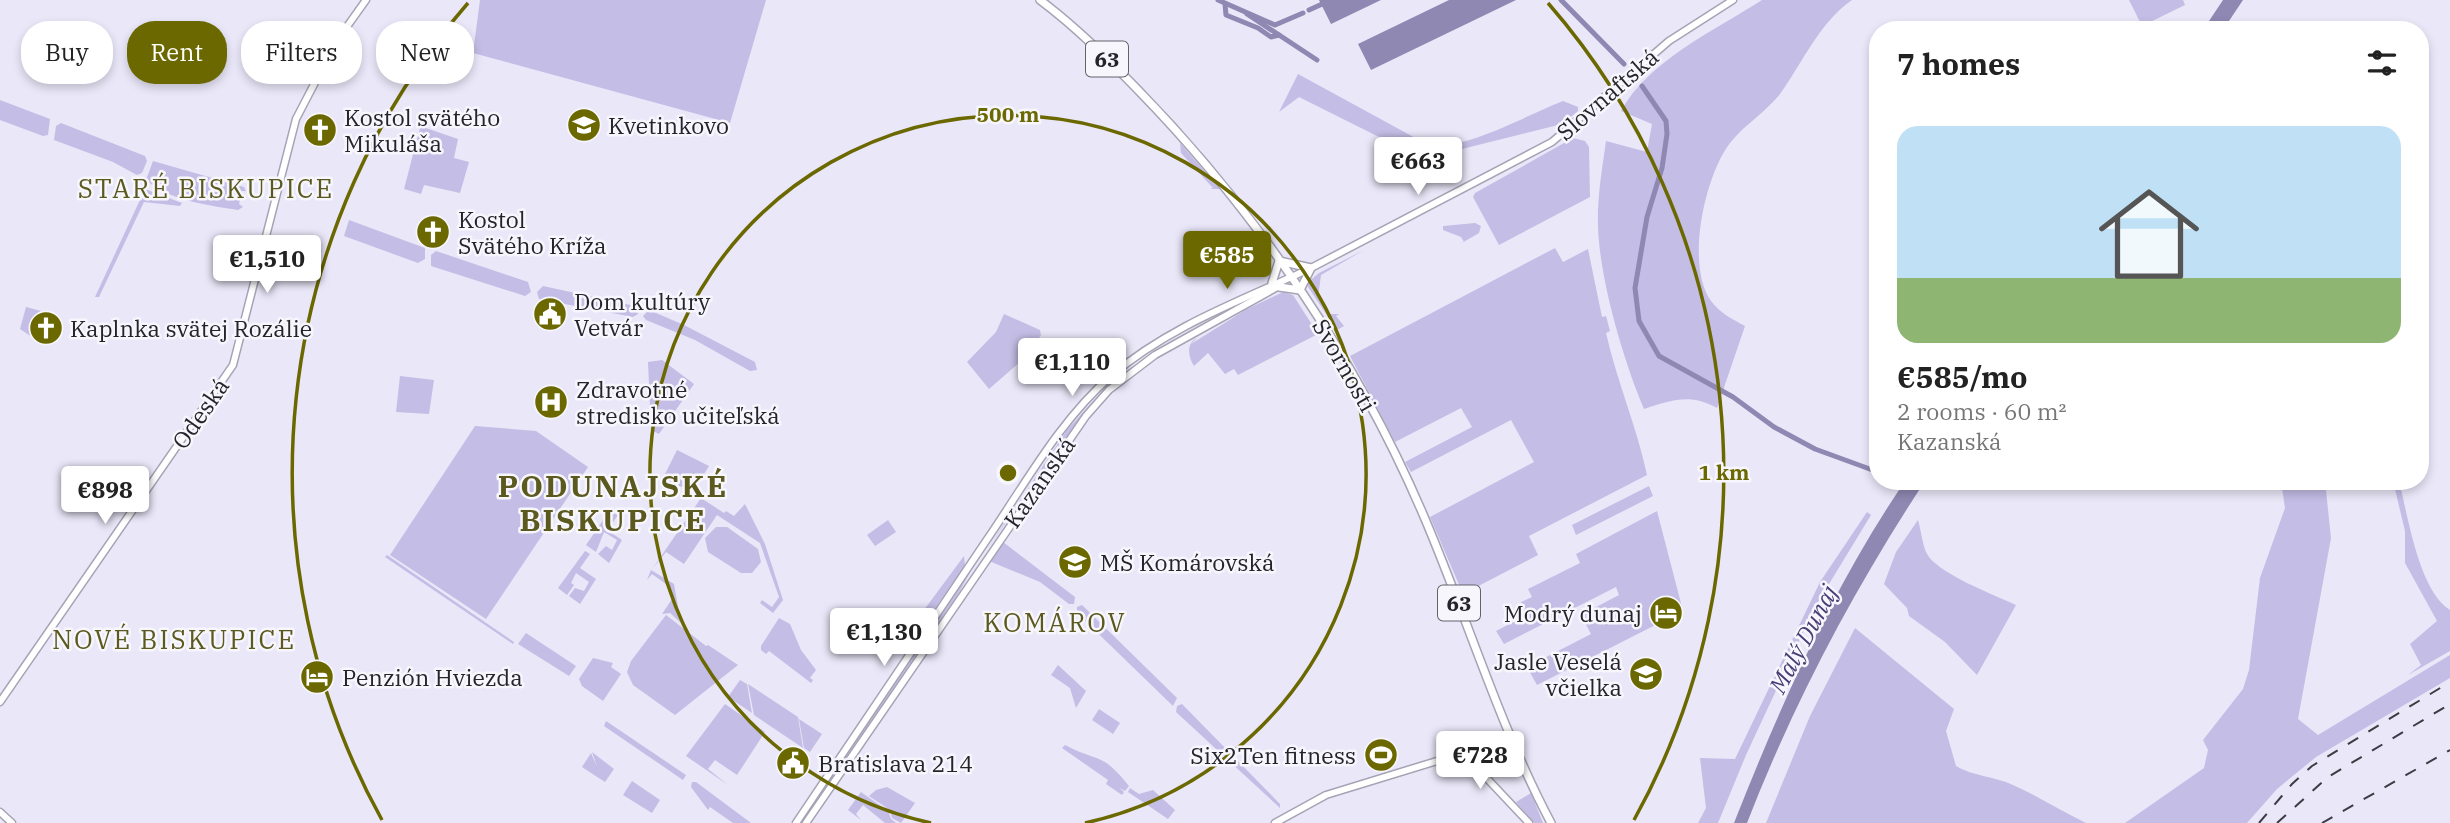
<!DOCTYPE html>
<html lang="en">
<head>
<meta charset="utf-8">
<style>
  :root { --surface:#fff; --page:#f6f6f6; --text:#222; --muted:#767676; --accent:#6b6800 }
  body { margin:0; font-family:"IBM Plex Serif",serif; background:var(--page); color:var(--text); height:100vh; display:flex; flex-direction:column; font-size:26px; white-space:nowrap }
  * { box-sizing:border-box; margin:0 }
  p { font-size:23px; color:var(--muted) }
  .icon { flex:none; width:38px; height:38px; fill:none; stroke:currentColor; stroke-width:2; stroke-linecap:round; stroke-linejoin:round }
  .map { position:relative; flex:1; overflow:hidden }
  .panel { position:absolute; left:1869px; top:21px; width:560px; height:469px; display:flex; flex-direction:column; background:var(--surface); border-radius:28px; box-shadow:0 4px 10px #0003 }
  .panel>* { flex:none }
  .hud { position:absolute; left:21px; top:21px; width:665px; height:63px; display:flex; gap:14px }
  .price { position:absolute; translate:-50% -60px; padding:0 16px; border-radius:7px; background:#fff; color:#222; font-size:23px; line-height:46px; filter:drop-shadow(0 2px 4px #0008) }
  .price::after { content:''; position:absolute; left:50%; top:42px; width:21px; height:16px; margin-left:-10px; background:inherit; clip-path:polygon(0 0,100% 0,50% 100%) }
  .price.current { background:var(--accent); color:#fff }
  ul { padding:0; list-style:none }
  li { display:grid; align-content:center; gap:14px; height:371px; padding:0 28px }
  li span { display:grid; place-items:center; height:217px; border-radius:21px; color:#555 }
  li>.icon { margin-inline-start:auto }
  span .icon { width:126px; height:126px; fill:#fffc; stroke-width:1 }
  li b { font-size:30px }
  h2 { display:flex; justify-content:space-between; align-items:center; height:84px; padding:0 28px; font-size:30px }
  .tag { padding:0 24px; border-radius:28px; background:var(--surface); box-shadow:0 4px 10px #0003; font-size:24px; line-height:63px }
  .tag.current { background:var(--accent); color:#fff }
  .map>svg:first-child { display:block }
  .green { fill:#c4bde5 }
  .water { fill:#8f88b2 }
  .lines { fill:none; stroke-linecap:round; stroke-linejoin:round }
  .canal { stroke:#8f88b2; stroke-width:5 }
  .secondary-casing { stroke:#a5a3b4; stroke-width:9 }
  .primary-casing { stroke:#a5a3b4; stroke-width:10 }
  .secondary { stroke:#fff; stroke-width:6 }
  .primary { stroke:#fff; stroke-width:7 }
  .rail { stroke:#3c3b43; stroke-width:2; stroke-dasharray:12 12; stroke-linecap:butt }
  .ring { fill:none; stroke:#6b6800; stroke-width:3.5 }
  .labels { text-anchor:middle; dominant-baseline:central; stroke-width:5; stroke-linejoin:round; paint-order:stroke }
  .shield { fill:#f7f6fd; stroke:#64636a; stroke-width:2 }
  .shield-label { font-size:21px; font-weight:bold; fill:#25242b }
  .street-label { font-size:23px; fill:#25242b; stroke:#f7f6fd }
  .poi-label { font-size:23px; fill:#25242b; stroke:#f7f6fd; text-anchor:start }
  .water-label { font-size:24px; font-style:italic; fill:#493d75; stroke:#f7f6fd }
  .quarter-label { font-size:26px; letter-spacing:2px; fill:#5b591e; stroke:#f7f6fd }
  .district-label { font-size:30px; font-weight:bold; letter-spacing:2px; fill:#5b591e; stroke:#f7f6fd }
  .centre { fill:#6b6800; stroke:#f7f6fd; stroke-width:3.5 }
  .ring-label { font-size:21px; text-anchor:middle; font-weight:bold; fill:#6b6800; stroke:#f7f6fd; stroke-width:5; stroke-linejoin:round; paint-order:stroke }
</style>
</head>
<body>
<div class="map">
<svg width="2450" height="823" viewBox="0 0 2450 823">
  <rect width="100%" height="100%" fill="#eae7f9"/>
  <g class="green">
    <polygon points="480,0 766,0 730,123 473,53"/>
    <path d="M1762,0H1852C1819,23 1803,62 1780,94C1766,112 1745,124 1730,143C1705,175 1685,265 1711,301C1720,313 1732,319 1745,326L1717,408C1690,393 1672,400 1644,409C1623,359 1600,281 1598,227C1597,198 1602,170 1606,141L1647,152L1652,124L1621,111C1649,60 1714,31 1762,0Z"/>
    <polygon points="2129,0 2183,0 2185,5 2142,26"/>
    <path d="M1298,74L1430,146C1473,147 1524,116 1563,101L1578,107V111L1562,124L1426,158L1417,156L1299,97L1279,112Z"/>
    <polygon points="0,100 50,119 48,135 43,136 0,120"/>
    <polygon points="61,123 145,156 147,161 142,173 137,175 113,162 54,140 56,126"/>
    <polygon points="423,127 458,139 454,158 469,162 460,193 424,185 421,194 404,189 420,128"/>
    <polygon points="1573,138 1585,141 1589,147 1590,197 1499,245 1473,197 1475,193"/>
    <polygon points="1180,143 1220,189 1210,189 1213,188 1181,153"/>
    <path d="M153,161L244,187L246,191H242L239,204L243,207L238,210C208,205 170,201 146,180Z"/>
    <polygon points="145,189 182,203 180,206 144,202 99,297 95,297"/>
    <polygon points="349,220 425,248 425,259 418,263 344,236"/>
    <polygon points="1475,223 1481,226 1479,233 1460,244 1464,242 1461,237 1443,230 1443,226"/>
    <path d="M1555,248L1563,262L1588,249L1602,317L1606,316L1610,331L1606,333C1617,382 1637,427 1647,475L1529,536L1538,555L1463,594L1430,517L1534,462L1511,420L1411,472L1405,462L1472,427L1461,408L1395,442L1350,356Z"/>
    <polygon points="1364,250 1321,275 1318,297 1328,314 1339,314 1336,316 1344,326 1337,330 1306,284 1319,273"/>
    <polygon points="436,251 528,282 531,292 525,296 431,266 431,255"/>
    <polygon points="543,286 635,306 638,314 633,317 539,299 537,292"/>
    <path d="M1283,292L1293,295L1318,334L1238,375L1234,369L1225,374L1208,353L1194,366C1188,357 1186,343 1197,338L1191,344L1247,309Z"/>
    <polygon points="26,307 41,311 32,337 20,329"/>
    <polygon points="649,310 684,325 755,362 757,370 750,371 695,340 646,320 643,316"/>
    <polygon points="1004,314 1040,330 1041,335 1028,355 989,389 967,362 996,332"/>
    <polygon points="662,360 694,384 659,434 651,430 648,362"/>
    <polygon points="400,376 434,380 429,414 396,412"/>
    <polygon points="1113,379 1072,429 988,548 1067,430"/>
    <polygon points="475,426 536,431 588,467 486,619 390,555"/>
    <polygon points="677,450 709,466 689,498 683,496 685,488 662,480"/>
    <polygon points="2281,481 2325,481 2331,538 2298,719 2318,735 2450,655 2450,678 2316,757 2277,789 2247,823 2125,823 2204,768 2208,750 2203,740 2243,689 2249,670 2260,578 2285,508"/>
    <path d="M2393,481H2399C2408,516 2419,591 2450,610V651L2408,675L2421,665L2410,644L2437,621L2405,563V531Z"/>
    <polygon points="1649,486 1653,496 1576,535 1572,525"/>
    <polygon points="701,498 724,513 726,511 734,516 745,504 765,544 783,600 773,613 760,603 762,600 772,607 779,597 760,543 717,515 684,564 666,552 653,568"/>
    <polygon points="614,511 619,514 607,530 622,540 609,563 598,554 606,546 612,550 617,540 604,532 596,552 586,545 607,514"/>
    <polygon points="1657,511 1683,611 1537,685 1527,667 1591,634 1581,615 1619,595 1616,587 1504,644 1496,631 1527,615 1521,602 1532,597 1528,589 1580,563 1576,554"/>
    <polygon points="1867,512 1871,515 1815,607 1746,755 1718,823 1698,823 1706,808 1700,758 1735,759 1820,582"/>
    <polygon points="888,520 896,532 875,546 867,535"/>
    <path d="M1918,520C1921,530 1922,542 1926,552C1935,573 1995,595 2016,605L1977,675L1945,642L1909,616L1907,608L1884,584L1896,552Z"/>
    <polygon points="716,527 727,527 758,549 761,562 752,573 741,573 708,552 705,538"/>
    <polygon points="1003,542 1075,597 1074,604 1069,604 1040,582 989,561"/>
    <polygon points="585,551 590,554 580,568 596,579 580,604 569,596 575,588 584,591 589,582 576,573 571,583 574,585 567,595 558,588"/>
    <polygon points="387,555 514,642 513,644 385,557"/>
    <polygon points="964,556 965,565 921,629 917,629 922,623 924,610"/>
    <polygon points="973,567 957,596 801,823"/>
    <polygon points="651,570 674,584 681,623 670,613 662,614 672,599 668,590 670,587 652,574 647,580"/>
    <polygon points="1082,605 1177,698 1173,706 1077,613 1077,607"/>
    <polygon points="666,615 706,646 708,645 738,665 675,715 633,685 627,672 631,661"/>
    <polygon points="779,618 790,624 801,650 816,670 810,678 813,680 811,683 769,651 766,654 761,650 761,646"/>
    <path d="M1855,628L1954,709L1946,731L1956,766C1972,776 1994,776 2013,785C2038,796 2061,811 2086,823H1766L1810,716Z"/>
    <polygon points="526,633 576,666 569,676 518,644"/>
    <polygon points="593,658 613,663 611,667 621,674 603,701 582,686 579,679"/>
    <polygon points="1058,665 1086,691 1076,708 1070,688 1051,675"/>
    <polygon points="740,680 747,684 752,713 728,697"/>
    <polygon points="748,684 798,717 803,748 754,715"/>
    <polygon points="725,704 765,732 737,775 715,760 708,769 728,785 686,756"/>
    <polygon points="1182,704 1280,804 1280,808 1176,712 1177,706"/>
    <polygon points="1099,709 1120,723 1113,734 1092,720"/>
    <polygon points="799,719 822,734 810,752 804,748"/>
    <polygon points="606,721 686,775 683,780 604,726"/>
    <path d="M1065,745C1099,763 1101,751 1129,786L1125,791L1119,788L1124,792L1122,795L1106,784L1108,780L1062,748Z"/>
    <polygon points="592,752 614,769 605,782 582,767 591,753 597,767"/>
    <polygon points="632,781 660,800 652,813 623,795"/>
    <polygon points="692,782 696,782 751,823 733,823 710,807 708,810 691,787"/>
    <polygon points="887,787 915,803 901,823 892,818 890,810 869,796 876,790"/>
    <polygon points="1130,788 1139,794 1153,790 1175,810 1168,819 1128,792"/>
    <polygon points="861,792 888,811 891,819 896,823 885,823 863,805 856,814 861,820 848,810"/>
    <polygon points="1531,793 1543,823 1534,823 1516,802"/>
  </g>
  <g class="water">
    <polygon points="1319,0 1381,0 1331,24"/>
    <polygon points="1449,0 1516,0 1371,70 1358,44"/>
    <polygon points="2223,0 2243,0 2223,30 2203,30"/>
    <path d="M1905,481H1925C1854,589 1794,702 1747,823H1734C1781,704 1833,587 1905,481Z"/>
  </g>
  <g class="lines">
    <g class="canal">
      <polyline points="1218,0 1275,25 1303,13"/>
      <polyline points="1561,0 1624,64"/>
      <polyline points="1225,4 1226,15 1258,28 1271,37 1279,35"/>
      <polyline points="1309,10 1331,0"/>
      <polyline points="1247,14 1317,60"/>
      <polyline points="1642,86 1666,121 1667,134 1662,168 1647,217 1635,288 1639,321 1659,356 1733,397 1774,427 1815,449 1878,472"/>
      <polyline points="1897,481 1899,482"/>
    </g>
    <g class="secondary-casing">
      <g id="secondary">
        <polyline points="0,702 233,365 296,119 336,42 366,0"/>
        <polyline points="0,812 12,823"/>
        <path d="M796,823C859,729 923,635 986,541C1024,486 1059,421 1111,376C1169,326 1243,300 1311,268L1552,142L1669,41L1733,0"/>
        <polyline points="806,823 1086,416 1109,390 1155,355 1281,285"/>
        <polyline points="1275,823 1326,795 1463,753 1529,823"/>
      </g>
    </g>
    <g class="primary-casing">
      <g id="primary">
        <path d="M1040,0C1076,27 1107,58 1138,90C1258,213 1358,361 1425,519C1468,620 1500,727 1551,823"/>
        <polyline points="1279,261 1311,268 1300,290"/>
        <polyline points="1272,283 1279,261"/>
        <polyline points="1279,287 1300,290"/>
      </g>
    </g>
    <use href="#secondary" class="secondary"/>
    <use href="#primary" class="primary"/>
    <g class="rail">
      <polyline points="2259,823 2292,784 2312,766 2450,682"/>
      <polyline points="2277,823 2328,777 2450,704"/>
      <polyline points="2322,823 2450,750"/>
    </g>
  </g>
  <g class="ring">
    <path d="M931 823A358 358 0 1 1 1085 823"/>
    <path d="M382 820A716 716 0 0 1 468 3M1548 3A716 716 0 0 1 1634 820"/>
  </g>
  <defs>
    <g id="school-disc" transform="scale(1.75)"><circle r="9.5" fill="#6b6800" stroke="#f7f6fd"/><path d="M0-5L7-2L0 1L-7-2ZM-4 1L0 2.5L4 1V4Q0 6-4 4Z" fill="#fff"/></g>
    <g id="church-disc" transform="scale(1.75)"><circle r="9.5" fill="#6b6800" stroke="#f7f6fd"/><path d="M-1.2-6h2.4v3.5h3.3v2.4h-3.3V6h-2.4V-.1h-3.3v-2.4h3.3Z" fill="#fff"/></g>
    <g id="civic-disc" transform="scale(1.75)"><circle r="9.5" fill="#6b6800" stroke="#f7f6fd"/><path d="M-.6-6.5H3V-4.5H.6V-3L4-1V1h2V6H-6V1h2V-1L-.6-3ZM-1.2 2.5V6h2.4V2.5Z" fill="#fff"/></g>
    <g id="hospital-disc" transform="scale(1.75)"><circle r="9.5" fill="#6b6800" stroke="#f7f6fd"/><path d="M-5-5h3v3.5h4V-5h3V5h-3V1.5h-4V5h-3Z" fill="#fff"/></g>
    <g id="hotel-disc" transform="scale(1.75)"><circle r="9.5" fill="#6b6800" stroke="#f7f6fd"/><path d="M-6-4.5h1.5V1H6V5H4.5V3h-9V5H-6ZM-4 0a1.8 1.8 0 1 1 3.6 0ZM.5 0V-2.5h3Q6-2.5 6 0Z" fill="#fff"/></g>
    <g id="stadium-disc" transform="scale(1.75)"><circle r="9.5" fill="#6b6800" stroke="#f7f6fd"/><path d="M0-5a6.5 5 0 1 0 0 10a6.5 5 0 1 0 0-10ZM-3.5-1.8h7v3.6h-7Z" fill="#fff"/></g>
  </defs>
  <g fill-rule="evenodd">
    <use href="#school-disc" x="584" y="125"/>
    <use href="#church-disc" x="320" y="130"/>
    <use href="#church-disc" x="433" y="232"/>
    <use href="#civic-disc" x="550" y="314"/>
    <use href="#church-disc" x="46" y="328"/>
    <use href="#hospital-disc" x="551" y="402"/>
    <use href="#school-disc" x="1075" y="562"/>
    <use href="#hotel-disc" x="1666" y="613"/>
    <use href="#school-disc" x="1646" y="674"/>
    <use href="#hotel-disc" x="317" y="677"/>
    <use href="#stadium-disc" x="1381" y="755"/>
    <use href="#civic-disc" x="793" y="763"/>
  </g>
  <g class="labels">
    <g class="shield">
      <rect x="1086" y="41.5" width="42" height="35" rx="5"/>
      <rect x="1438" y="585.5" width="42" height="35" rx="5"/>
    </g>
    <g class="shield-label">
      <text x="1107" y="59">63</text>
      <text x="1459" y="603">63</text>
    </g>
    <g class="street-label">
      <text transform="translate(1607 94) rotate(-41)">Slovnaftská</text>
      <text transform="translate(1345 365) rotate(60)">Svornosti</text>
      <text transform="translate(200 413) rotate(-55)">Odeská</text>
      <text transform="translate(1039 482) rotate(-55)">Kazanská</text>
    </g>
    <g class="poi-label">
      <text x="344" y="117">Kostol svätého<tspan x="344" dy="26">Mikuláša</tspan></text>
      <text x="608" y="125">Kvetinkovo</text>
      <text x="458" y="219">Kostol<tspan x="458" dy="26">Svätého Kríža</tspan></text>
      <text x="574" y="301">Dom kultúry<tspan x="574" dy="26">Vetvár</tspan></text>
      <text x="70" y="328">Kaplnka svätej Rozálie</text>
      <text x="576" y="389">Zdravotné<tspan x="576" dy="26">stredisko učiteľská</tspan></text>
      <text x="1100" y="562">MŠ Komárovská</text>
      <text x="1642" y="613" text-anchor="end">Modrý dunaj</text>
      <text x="1622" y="661" text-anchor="end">Jasle Veselá<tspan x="1622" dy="26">včielka</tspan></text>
      <text x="342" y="677">Penzión Hviezda</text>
      <text x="1356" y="755" text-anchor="end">Six2Ten fitness</text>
      <text x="818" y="763">Bratislava 214</text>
    </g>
    <g class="water-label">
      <text transform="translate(1803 639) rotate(-62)">Malý Dunaj</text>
    </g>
    <g class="quarter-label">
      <text x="206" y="188">STARÉ BISKUPICE</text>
      <text x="1055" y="622">KOMÁROV</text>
      <text x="174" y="639">NOVÉ BISKUPICE</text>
    </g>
    <g class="district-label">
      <text x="613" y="485">PODUNAJSKÉ<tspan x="613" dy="34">BISKUPICE</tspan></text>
    </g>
  </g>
  <circle cx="1008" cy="473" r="10" class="centre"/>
  <g class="ring-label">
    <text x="1008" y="122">500 m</text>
    <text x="1724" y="480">1 km</text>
  </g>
</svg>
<b class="price" style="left:1418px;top:197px">€663</b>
<b class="price current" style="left:1227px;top:291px">€585</b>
<b class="price" style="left:267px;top:295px">€1,510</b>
<b class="price" style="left:1072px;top:398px">€1,110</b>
<b class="price" style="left:105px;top:526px">€898</b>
<b class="price" style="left:884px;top:668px">€1,130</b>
<b class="price" style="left:1480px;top:791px">€728</b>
<div class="hud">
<a class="tag">Buy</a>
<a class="tag current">Rent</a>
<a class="tag">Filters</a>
<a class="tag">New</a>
</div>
<section class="panel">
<h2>7 homes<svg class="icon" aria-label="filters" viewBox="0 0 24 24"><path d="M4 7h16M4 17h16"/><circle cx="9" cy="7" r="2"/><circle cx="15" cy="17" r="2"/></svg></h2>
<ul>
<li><span style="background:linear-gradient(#bfe0f5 70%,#8fb573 0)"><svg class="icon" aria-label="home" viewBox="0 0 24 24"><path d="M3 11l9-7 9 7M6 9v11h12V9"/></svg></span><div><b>€585/mo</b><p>2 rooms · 60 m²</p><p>Kazanská</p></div></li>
</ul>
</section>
</div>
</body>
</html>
